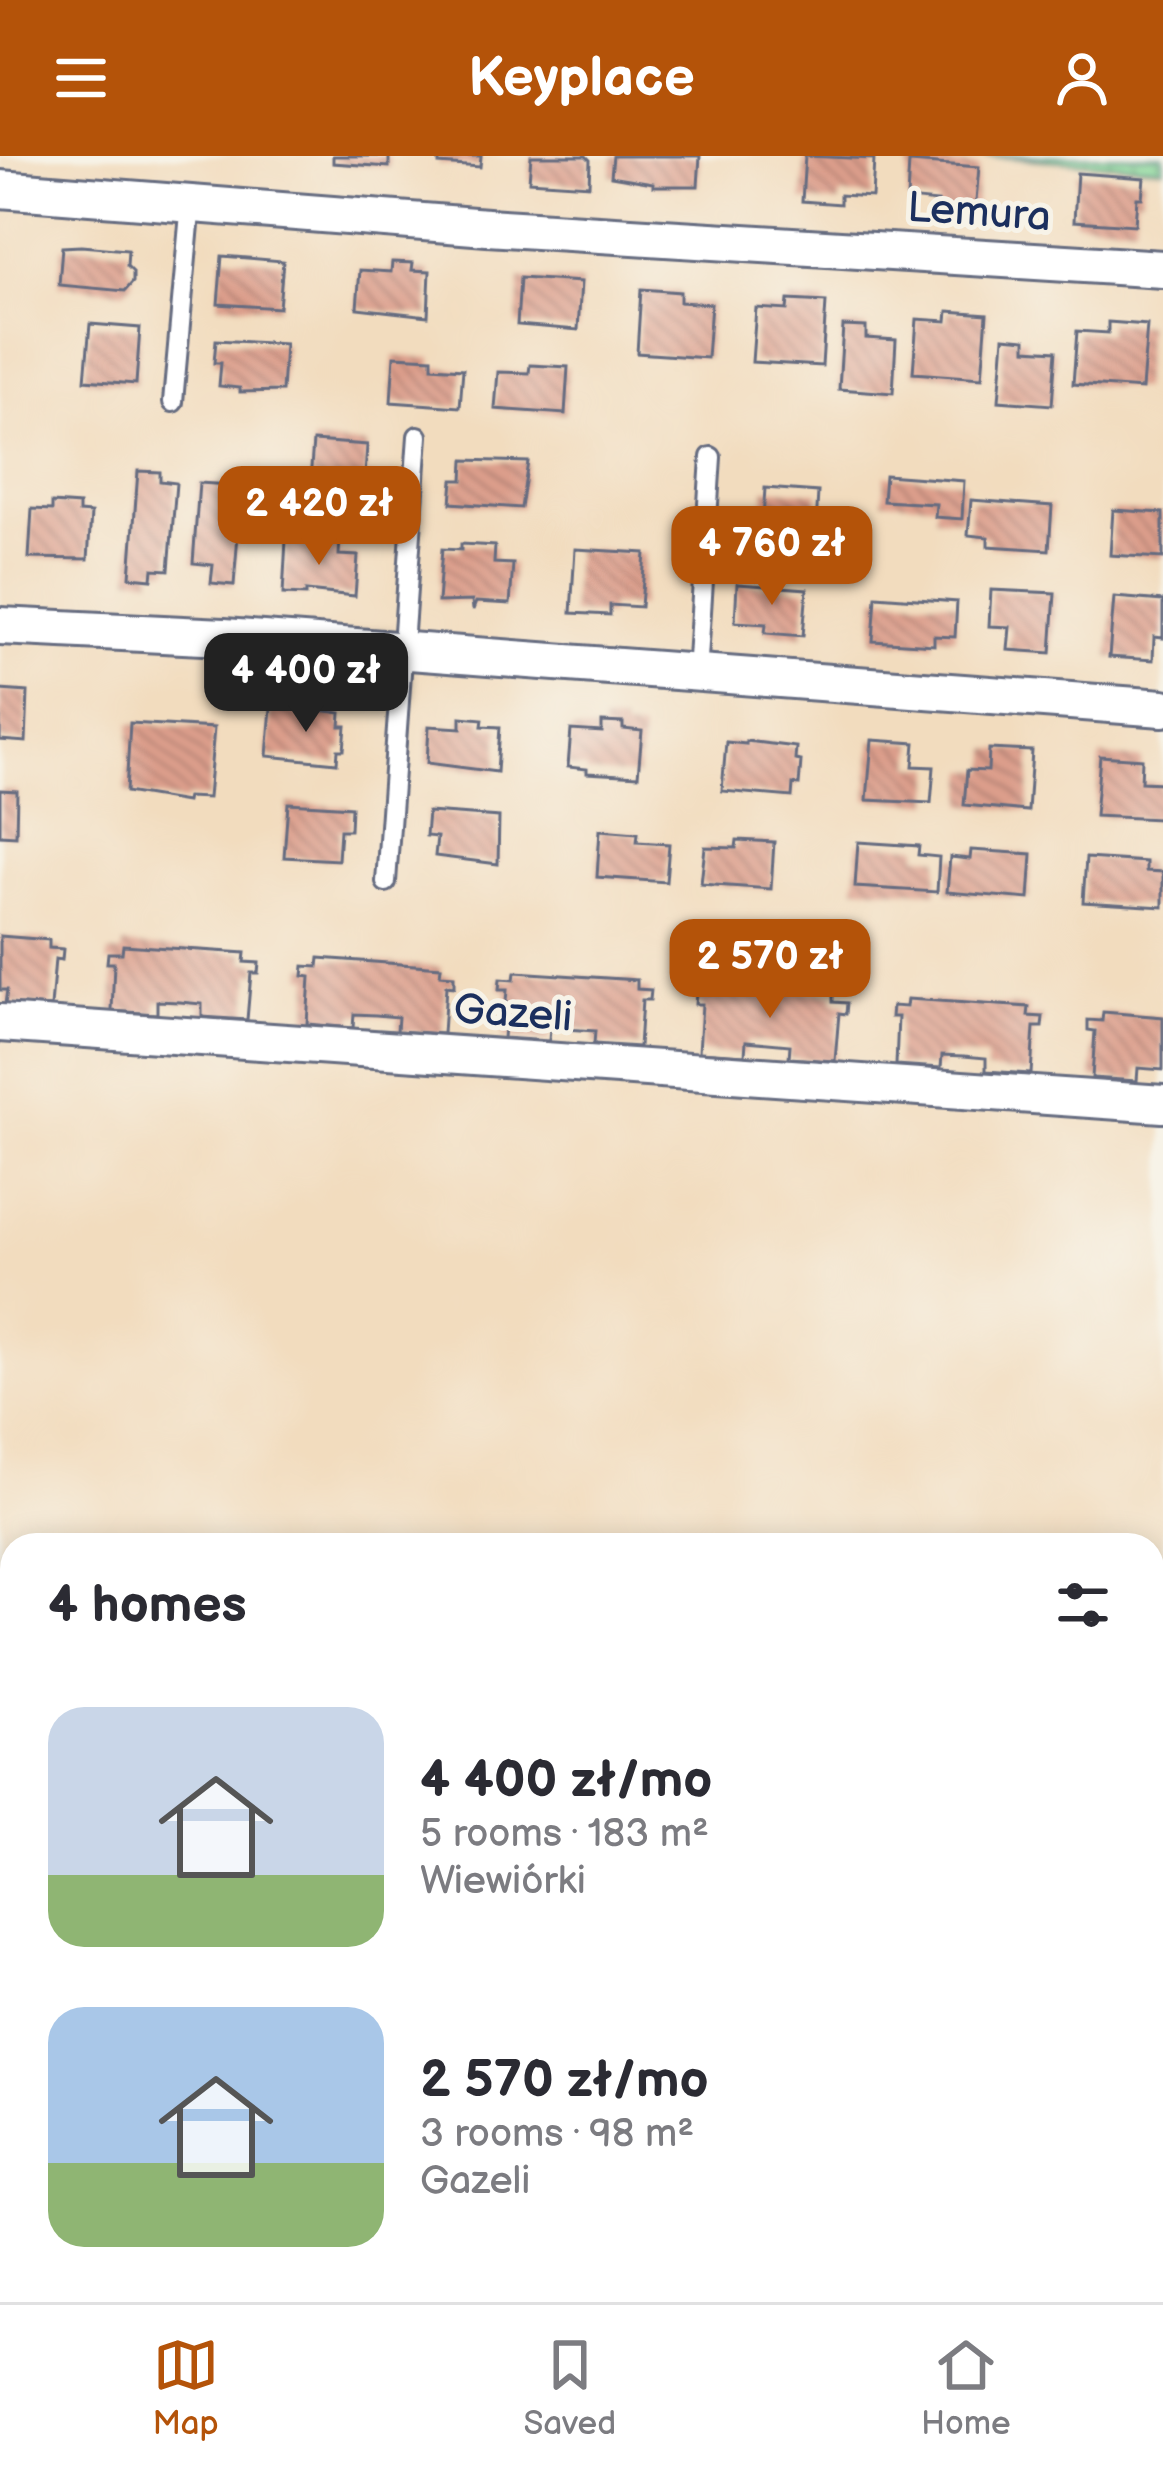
<!DOCTYPE html>
<html lang="en">
<head>
<meta charset="utf-8">
<style>
  :root { --surface:#fff; --page:#f7f7f7; --text:#2b2b33; --muted:#7c7c81; --line:#e1e1e2; --accent:#b45309 }
  body { margin:0; font-family:"Balsamiq Sans",sans-serif; background:var(--page); color:var(--text); height:100vh; display:flex; flex-direction:column; font-size:45px; white-space:nowrap }
  * { box-sizing:border-box; margin:0 }
  p { font-size:39px; color:var(--muted) }
  .icon { flex:none; width:66px; height:66px; fill:none; stroke:currentColor; stroke-width:2; stroke-linecap:round; stroke-linejoin:round }
  .map { position:relative; flex:1; overflow:hidden }
  .panel { position:absolute; left:0px; top:1377px; width:1164px; height:771px; display:flex; flex-direction:column; background:var(--surface); border-radius:36px 36px 0 0; box-shadow:0 6px 30px #0003 }
  .panel>* { flex:none }
  .price { position:absolute; translate:-50% -102px; padding:0 27px; border-radius:24px; background:var(--accent); color:#fff; font-size:39px; line-height:78px; filter:drop-shadow(0 3px 6px #0008) }
  .price::after { content:''; position:absolute; left:50%; top:72px; width:36px; height:27px; margin-left:-18px; background:inherit; clip-path:polygon(0 0,100% 0,50% 100%) }
  .price.current { background:#222; color:#fff }
  ul { padding:0; list-style:none }
  li { display:flex; align-items:center; gap:36px; height:300px; padding:0 48px }
  li span { display:grid; place-items:center; flex:none; width:336px; height:240px; border-radius:36px; color:#555 }
  li>.icon { margin-inline-start:auto }
  span .icon { width:144px; height:144px; fill:#fffc; stroke-width:1 }
  li b { font-size:51px }
  h2 { display:flex; justify-content:space-between; align-items:center; height:144px; padding:0 48px; font-size:51px }
  header { display:flex; justify-content:space-between; align-items:center; height:156px; padding:0 48px; background:var(--accent); color:#fff; font-size:54px; font-weight:700 }
  .menu { display:flex; justify-content:space-around; align-items:center; height:168px; border-top:3px solid var(--line); background:var(--surface); font-size:33px; color:var(--muted) }
  .menu a { display:grid; justify-items:center; gap:6px }
  .menu .current { color:var(--accent) }
  .map>svg:first-child { display:block }
  .grass { fill:url(#grass-dots); stroke:#50837b; stroke-width:3 }
  .building { fill:url(#building-back-hatch) }
  .lines { fill:none; stroke-linecap:round; stroke-linejoin:round }
  .lane-casing { stroke:#666c80; stroke-width:24 }
  .street-casing { stroke:#666c80; stroke-width:42 }
  .lane { stroke:#fff; stroke-width:18 }
  .street { stroke:#fff; stroke-width:36 }
  .labels { text-anchor:middle; dominant-baseline:central; stroke-width:10; stroke-linejoin:round; paint-order:stroke }
  .street-label { font-size:42px; fill:#1b2f5e; stroke:#f7f3e8 }
</style>
</head>
<body>
<header><svg class="icon" aria-label="menu" viewBox="0 0 24 24"><path d="M4 6h16M4 12h16M4 18h16"/></svg>Keyplace<svg class="icon" aria-label="person" viewBox="0 0 24 24"><circle cx="12" cy="8" r="4"/><path d="M4 21q1-7 8-7t8 7"/></svg></header>
<div class="map">
<svg width="1163" height="2146" viewBox="0 0 1163 2146">
  <defs>
    <pattern id="grass-dots" width="8" height="8" patternUnits="userSpaceOnUse" patternTransform="scale(3)"><rect width="8" height="8" fill="#85d798"/><path d="M2 2h.1M6 6h.1" fill="none" stroke="#72b985" stroke-width="1.8" stroke-linecap="round"/></pattern>
    <pattern id="building-back-hatch" width="6" height="6" patternUnits="userSpaceOnUse" patternTransform="scale(3)"><rect width="6" height="6" fill="#dc9e8b"/><path d="M-1 5l2 2M0 0l6 6M5-1l2 2" fill="none" stroke="#b28175"/></pattern>
  </defs>
  <rect width="100%" height="100%" fill="#f7f3e8"/>
  <filter id="ink" filterUnits="userSpaceOnUse"><feTurbulence type="fractalNoise" baseFrequency=".00833" numOctaves="2"/><feDisplacementMap in="SourceGraphic" scale="24" xChannelSelector="R" yChannelSelector="G"/><feConvolveMatrix kernelMatrix="1 2 1 2 8 2 1 2 1" color-interpolation-filters="sRGB"/></filter>
  <filter id="wash" filterUnits="userSpaceOnUse"><feTurbulence type="fractalNoise" baseFrequency=".004" numOctaves="4" result="noise"/><feDisplacementMap in="SourceGraphic" scale="48" xChannelSelector="R" yChannelSelector="G"/><feGaussianBlur stdDeviation="2.7" result="paint"/><feColorMatrix in="noise" values="0 0 0 0 0 0 0 0 0 0 0 0 0 0 0 0 0 1.4 0 .05"/><feComposite in="paint" operator="in"/></filter>
  <g filter="url(#wash)">
    <rect width="100%" height="100%" fill="#f2dcbe"/>
    <g class="grass">
      <polygon points="985,0 1163,0 1163,12"/>
      <polygon points="1152,1974 1163,1975 1163,2080 1152,2079"/>
      <polygon points="1152,2110 1163,2110 1163,2146 1051,2146 1052,2136 1152,2136"/>
    </g>
    <g id="blocks">
      <g class="building">
        <polygon points="333,0 389,0 389,11 333,7"/>
        <polygon points="439,0 481,0 480,11 439,8"/>
        <polygon points="531,0 586,0 590,4 589,29 529,25"/>
        <polygon points="613,0 700,0 698,30 653,30 653,27 611,20"/>
        <polygon points="805,0 874,3 872,41 840,39 840,48 802,45"/>
        <polygon points="909,6 979,11 975,57 937,55 938,46 907,43"/>
        <polygon points="1077,17 1144,22 1142,42 1137,42 1135,69 1074,65"/>
        <polygon points="81,90 128,94 127,110 133,116 133,126 125,135 59,129 62,91"/>
        <polygon points="222,100 283,105 279,152 218,148"/>
        <polygon points="392,106 413,107 412,114 430,115 428,160 357,152 360,114 391,116"/>
        <polygon points="520,122 581,126 578,174 517,169"/>
        <polygon points="641,133 680,136 680,146 711,148 707,202 637,197"/>
        <polygon points="788,144 826,146 822,210 752,206 756,152 787,154"/>
        <polygon points="948,155 987,158 982,222 913,217 917,163 947,165"/>
        <polygon points="1108,166 1147,169 1142,233 1073,228 1077,175 1108,177"/>
        <polygon points="90,168 140,172 136,228 85,224"/>
        <polygon points="843,170 866,171 866,182 896,184 893,237 839,233"/>
        <polygon points="1004,181 1026,183 1026,193 1056,195 1052,249 999,245"/>
        <polygon points="216,184 285,188 282,235 240,236 240,232 219,230 221,207 214,207"/>
        <polygon points="394,200 432,202 432,211 463,213 460,251 391,246"/>
        <polygon points="530,209 568,211 565,258 495,253 498,216 529,217"/>
        <polygon points="313,285 367,289 365,320 375,321 374,343 309,339"/>
        <polygon points="464,304 528,306 521,352 451,347 453,324 463,324"/>
        <polygon points="138,315 160,316 160,325 176,327 169,414 153,413 152,423 130,421"/>
        <polygon points="885,319 964,325 962,363 935,361 936,348 883,345"/>
        <polygon points="199,327 229,329 228,339 241,340 239,365 232,364 231,378 238,378 234,429 211,427 213,409 193,407"/>
        <polygon points="765,332 818,336 814,405 750,401 752,362 763,363"/>
        <polygon points="971,344 1052,350 1049,394 988,390 988,381 968,379"/>
        <polygon points="52,347 79,349 79,356 91,357 88,403 29,402 32,353 52,354"/>
        <polygon points="1113,354 1163,357 1163,402 1110,399"/>
        <polygon points="307,379 340,382 339,399 358,400 355,440 306,435 306,439 283,438 286,384 306,386"/>
        <polygon points="461,388 495,390 494,407 513,408 510,448 476,446 473,454 472,445 438,446 442,393 461,394"/>
        <polygon points="575,393 645,397 641,451 610,449 610,459 571,457"/>
        <polygon points="737,428 807,433 803,480 765,477 766,468 735,466"/>
        <polygon points="991,434 1055,437 1051,497 1008,494 1010,471 989,470"/>
        <polygon points="876,440 957,446 955,481 934,480 934,489 873,485"/>
        <polygon points="1114,441 1163,445 1163,482 1154,481 1153,504 1109,501"/>
        <polygon points="0,534 28,536 26,586 0,584"/>
        <polygon points="290,550 341,557 340,570 346,570 344,594 338,594 337,607 267,600 271,552 290,553"/>
        <polygon points="461,561 483,563 482,570 500,571 497,616 427,607 429,570 461,572"/>
        <polygon points="602,566 623,567 623,573 642,575 638,620 587,617 587,613 568,611 571,574 602,576"/>
        <polygon points="130,567 214,572 208,642 187,641 186,646 126,636"/>
        <polygon points="872,584 915,587 913,610 934,611 931,647 867,644"/>
        <polygon points="746,585 796,591 795,604 801,605 799,629 793,628 792,641 722,635 726,586 746,588"/>
        <polygon points="989,593 1032,595 1028,655 964,649 967,614 988,615"/>
        <polygon points="1100,600 1142,603 1141,626 1162,627 1159,663 1095,660"/>
        <polygon points="0,634 17,635 16,680 0,679"/>
        <polygon points="288,647 351,651 350,674 340,674 338,704 284,701"/>
        <polygon points="428,656 499,661 498,708 435,700 437,681 426,680"/>
        <polygon points="600,674 638,677 637,686 669,688 666,726 597,721"/>
        <polygon points="737,684 774,686 771,733 701,728 705,691 736,692"/>
        <polygon points="858,686 919,690 918,699 939,701 937,736 855,731"/>
        <polygon points="971,694 1032,698 1029,743 947,736 950,701 970,703"/>
        <polygon points="1086,702 1146,706 1146,715 1163,716 1163,751 1083,746"/>
        <polygon points="0,780 49,784 49,792 63,793 62,804 55,803 51,851 5,848 7,834 0,834"/>
        <polygon points="123,789 245,797 244,806 259,807 258,817 251,817 247,864 202,861 202,848 180,846 157,845 157,858 112,855 114,807 107,807 108,797 122,797"/>
        <polygon points="319,802 441,811 440,819 454,820 454,831 446,830 443,878 397,875 398,861 376,859 354,858 353,872 307,868 310,821 303,820 304,810 318,811"/>
        <polygon points="515,816 637,824 637,833 651,834 650,844 642,844 639,891 594,888 595,875 550,872 549,885 503,882 507,834 499,834 500,823 514,824"/>
        <polygon points="710,829 833,838 833,846 847,847 846,858 839,857 835,905 789,902 790,889 746,885 745,899 699,896 702,848 695,848 696,837 710,838"/>
        <polygon points="907,843 1029,851 1028,860 1043,861 1042,871 1034,871 1031,918 986,915 986,902 964,900 942,899 941,912 896,909 898,861 891,861 892,850 906,851"/>
        <polygon points="1103,856 1163,861 1163,914 1138,912 1137,925 1092,922 1095,875 1088,874 1088,864 1102,865"/>
        <polygon points="1152,1845 1163,1846 1163,1890 1152,1889"/>
        <polygon points="0,1919 10,1919 12,1953 8,1956 7,1975 0,1975"/>
        <polygon points="4,2079 12,2080 12,2124 0,2123"/>
        <polygon points="326,2136 384,2136 384,2146 325,2146"/>
        <polygon points="521,2136 597,2136 596,2146 521,2146"/>
        <polygon points="627,2136 703,2136 702,2146 627,2146"/>
        <polygon points="756,2136 832,2136 831,2146 756,2146"/>
        <polygon points="862,2136 937,2136 937,2146 861,2146"/>
      </g>
    </g>
  </g>
  <g filter="url(#ink)">
    <use href="#blocks" fill-opacity="0" stroke="#666c80" stroke-width="3"/>
    <g class="lines">
      <g class="lane-casing">
        <g id="lane">
          <polyline points="173,246 191,46"/>
          <polyline points="697,518 711,301"/>
          <polyline points="386,726 418,280"/>
        </g>
      </g>
      <g class="street-casing">
        <g id="street">
          <polyline points="0,33 487,71 1163,113"/>
          <polyline points="0,470 224,481 1163,552"/>
          <polyline points="0,867 1163,948"/>
          <polyline points="0,1658 12,1659"/>
          <polyline points="1152,1741 1163,1741"/>
          <polyline points="0,2021 12,2021"/>
        </g>
      </g>
      <use href="#lane" class="lane"/>
      <use href="#street" class="street"/>
    </g>
  </g>
  <g class="labels">
    <g class="street-label">
      <text transform="translate(979 57) rotate(4)">Lemura</text>
      <text transform="translate(513 858) rotate(4)">Gazeli</text>
    </g>
  </g>
</svg>
<b class="price" style="left:319px;top:412px">2 420 zł</b>
<b class="price" style="left:772px;top:452px">4 760 zł</b>
<b class="price current" style="left:306px;top:579px">4 400 zł</b>
<b class="price" style="left:770px;top:865px">2 570 zł</b>
<section class="panel">
<h2>4 homes<svg class="icon" aria-label="filters" viewBox="0 0 24 24"><path d="M4 7h16M4 17h16"/><circle cx="9" cy="7" r="2"/><circle cx="15" cy="17" r="2"/></svg></h2>
<ul>
<li><span style="background:linear-gradient(#c9d6e8 70%,#8fb573 0)"><svg class="icon" aria-label="home" viewBox="0 0 24 24"><path d="M3 11l9-7 9 7M6 9v11h12V9"/></svg></span><div><b>4 400 zł/mo</b><p>5 rooms · 183 m²</p><p>Wiewiórki</p></div></li>
<li><span style="background:linear-gradient(#a9c7e8 65%,#8fb573 0)"><svg class="icon" aria-label="home" viewBox="0 0 24 24"><path d="M3 11l9-7 9 7M6 9v11h12V9"/></svg></span><div><b>2 570 zł/mo</b><p>3 rooms · 98 m²</p><p>Gazeli</p></div></li>
</ul>
</section>
</div>
<nav class="menu">
<a class="current"><svg class="icon" aria-label="map" viewBox="0 0 24 24"><path d="M3 6l6-2 6 2 6-2v14l-6 2-6-2-6 2zM9 4v14M15 6v14"/></svg>Map</a>
<a><svg class="icon" aria-label="saved" viewBox="0 0 24 24"><path d="M7 4h10v16l-5-4-5 4z"/></svg>Saved</a>
<a><svg class="icon" aria-label="home" viewBox="0 0 24 24"><path d="M3 11l9-7 9 7M6 9v11h12V9"/></svg>Home</a>
</nav>
</body>
</html>
